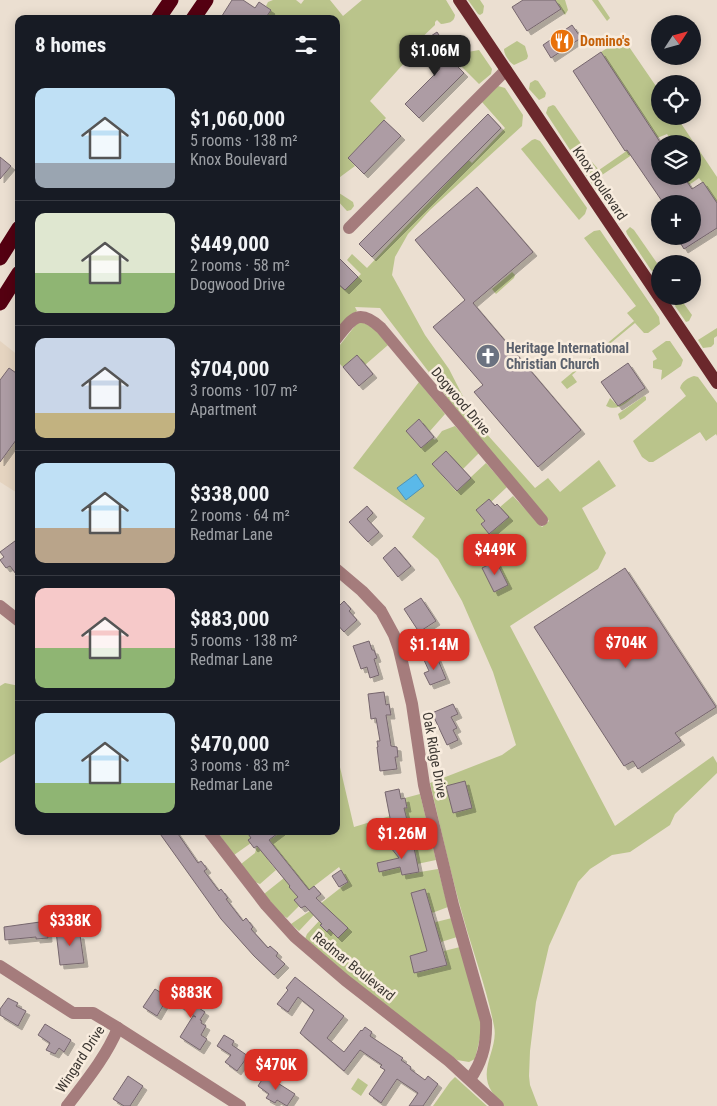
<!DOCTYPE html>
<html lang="en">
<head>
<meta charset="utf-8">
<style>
  :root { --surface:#171b24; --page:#20242c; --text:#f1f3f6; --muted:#9ea1a6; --line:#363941; --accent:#d93025 }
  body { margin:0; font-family:"Roboto Condensed",sans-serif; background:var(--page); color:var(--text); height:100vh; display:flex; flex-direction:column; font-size:19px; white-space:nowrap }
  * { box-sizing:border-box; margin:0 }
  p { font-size:16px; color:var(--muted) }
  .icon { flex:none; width:28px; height:28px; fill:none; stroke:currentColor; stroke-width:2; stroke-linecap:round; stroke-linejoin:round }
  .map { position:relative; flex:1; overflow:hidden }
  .sheet { position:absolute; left:15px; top:15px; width:325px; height:820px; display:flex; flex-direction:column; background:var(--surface); border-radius:10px; box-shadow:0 2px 12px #0003 }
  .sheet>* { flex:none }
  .needle { width:32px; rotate:54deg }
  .controls { position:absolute; left:651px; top:15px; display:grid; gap:10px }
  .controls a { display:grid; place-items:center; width:50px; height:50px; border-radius:50%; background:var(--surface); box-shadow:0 2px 12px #0003; font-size:25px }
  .price { position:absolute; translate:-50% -42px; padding:0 11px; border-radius:10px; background:var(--accent); color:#fff; font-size:16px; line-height:32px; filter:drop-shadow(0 1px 2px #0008) }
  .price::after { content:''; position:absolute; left:50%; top:30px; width:15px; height:11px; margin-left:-8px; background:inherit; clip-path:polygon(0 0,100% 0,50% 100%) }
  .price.active { background:#222; color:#fff }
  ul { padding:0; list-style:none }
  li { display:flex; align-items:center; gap:15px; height:125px; padding:0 20px }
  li+li { border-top:1px solid var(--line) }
  li span { display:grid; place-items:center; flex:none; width:140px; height:100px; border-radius:10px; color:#555 }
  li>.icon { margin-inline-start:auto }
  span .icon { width:60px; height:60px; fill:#fffc; stroke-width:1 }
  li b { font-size:21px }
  h2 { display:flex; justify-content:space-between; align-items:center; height:60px; padding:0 20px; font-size:21px }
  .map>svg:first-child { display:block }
  .built { fill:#e5d4c0 }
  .green { fill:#bac48b }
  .water { fill:#5ab9e9; stroke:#5192b2 }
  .building { fill:#ad9ca4; stroke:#76666d; filter:url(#shadow) }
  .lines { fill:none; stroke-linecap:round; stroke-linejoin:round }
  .minor { stroke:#a57c7c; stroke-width:12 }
  .major { stroke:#6b282c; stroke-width:12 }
  .highway { stroke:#540011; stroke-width:15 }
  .labels { text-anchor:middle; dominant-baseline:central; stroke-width:5; stroke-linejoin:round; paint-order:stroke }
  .food-label { font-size:14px; font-weight:bold; fill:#c56008; stroke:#f8ecde; text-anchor:start }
  .street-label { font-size:14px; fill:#3c3732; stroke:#f8ecde }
  .worship-label { font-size:14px; font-weight:bold; fill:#5b616d; stroke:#f8ecde; text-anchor:start }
</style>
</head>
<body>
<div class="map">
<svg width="717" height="1106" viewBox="0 0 717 1106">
  <defs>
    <filter id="shadow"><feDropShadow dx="4" dy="4" stdDeviation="0" flood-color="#0004"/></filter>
  </defs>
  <rect width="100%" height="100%" fill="#ebdfd1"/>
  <polygon class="built" points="0,341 19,356 19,494 0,482"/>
  <g class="green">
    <path d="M273,0H296L301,4L304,0H330L343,16L362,0H446L455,15C454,23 448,23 441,24L437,20L435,22V25L415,44L406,61L370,101L386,118L348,158L355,166L336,180V19H269L267,17L271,10L266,6L268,2Z"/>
    <polygon points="468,0 480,0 484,6 483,13 480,15 478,14"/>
    <polygon points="555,0 565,0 568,10 565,15"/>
    <polygon points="592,0 598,0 610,18 607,21"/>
    <polygon points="623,38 660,92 660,116 676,116 717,177 717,203 699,178 689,185 683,176 692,176 692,144 674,144 667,134 657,138 599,177 605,188 601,192 597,191 584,172 585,167 592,162 599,170 654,132 601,52"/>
    <path d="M517,41L525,46L528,56L527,59L514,65C510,63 504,55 504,49Z"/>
    <polygon points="479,50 492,69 491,74 479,84 456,61 453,63 447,57 451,55"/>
    <polygon points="535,80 538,81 546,93 545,97 539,100 529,89 530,83"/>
    <path d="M498,86L505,88L523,115L522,126L430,210L408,234L395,257L392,275L425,335L449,369L476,422L535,488L548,478L560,492L599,460L616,486L582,508L606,553L598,569L510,626L615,826L713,756L717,763V773L675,814L670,825L630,852L612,855L590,869L578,882L549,946L536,1002L530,1051L529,1076L530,1085L538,1106H504C500,1101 495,1097 492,1092C477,1069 499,1049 494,1026C487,990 474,955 464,920C451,875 441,829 430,783L502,755L516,745L493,672L462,601L438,559L412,537L425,518L353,468L419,382L445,414L430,431L419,419L406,431L421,448L432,438L435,440L442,431L455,426L479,453L463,469L446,451L432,464L456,491L486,463L507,487L491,502L489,499L476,510L485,521L481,524L489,534L508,517L500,507L513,496L542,527L549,521L450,403L441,388L380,308L355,307L357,311L350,316L336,332V282L345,290L361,274L347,260L352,254L367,268L463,166L456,148L472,163L505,128L482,102Z"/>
    <polygon points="553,105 555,106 586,151 582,155 576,157 574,156 546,113 548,107"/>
    <polygon points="535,139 540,141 587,208 585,214 579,220 521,149 532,140"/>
    <polygon points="336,191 353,202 354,206 351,210 347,211 336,199"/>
    <path d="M611,198C617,201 624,212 625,219L621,222L617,221L606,203Z"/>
    <polygon points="630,227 634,230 659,266 658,269 652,271 651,270 627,234 626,231"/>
    <polygon points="600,230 659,317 660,324 648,333 644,333 635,323 572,375 577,382 567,389 561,382 634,321 627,313 636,306 584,238 594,231"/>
    <polygon points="512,272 515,275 514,278 496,294 492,289"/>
    <polygon points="682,301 692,315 689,321 686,322 675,306 677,302"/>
    <path d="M358,322C372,323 380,335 388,345L365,365L357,355L343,367L336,360V350Z"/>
    <polygon points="717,328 717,336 714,338 714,344 711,347 703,348 698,340"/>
    <polygon points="666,341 670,341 683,360 681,366 661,380 662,370 653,368 653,361 657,359 652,351"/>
    <path d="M694,376L698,377L717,403V436L716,434L706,441L700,432L653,462H649L642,457L633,441L686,396L680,388C682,381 688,378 694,376Z"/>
    <path d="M635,394L636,395C627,402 618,412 606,406L610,398L618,406Z"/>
    <polygon points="644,396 646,397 646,400 624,418 620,420 618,414"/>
    <polygon points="5,683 19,686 19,751 0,763 0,686"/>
    <polygon points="336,750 354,827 390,816 391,823 406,820 404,808 407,807 405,798 420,794 436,860 417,864 413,843 396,847 402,875 438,869 448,907 432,913 425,889 411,893 420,926 452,918 457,937 441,942 440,939 425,943 427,951 410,956 415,973 447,965 444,951 460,947 483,1025 475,1059 469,1062 457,1060 345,974 305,939 307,934 319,921 314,915 299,931 291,924 320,904 348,882 339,867 309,890 299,879 289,887 298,897 299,906 287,918 282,915 264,894 284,878 285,880 295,872 278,851 268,860 276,870 260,884 255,882 241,864 255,853 257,846 271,843 269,840 277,835 275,831 336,831 336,770 340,779 336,766"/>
    <polygon points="217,831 246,831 251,838 248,840 251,843 234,855"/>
    <polygon points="455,1077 487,1106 433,1106 450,1082"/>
    <polygon points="358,1078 368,1085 361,1096 351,1089"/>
  </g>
  <polygon class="water" points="416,474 424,486 406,500 397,488"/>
  <g class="building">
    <polygon points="232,0 243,0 255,8 259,2 271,10 265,19 220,19"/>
    <polygon points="523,0 555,0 561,9 527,31 512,7"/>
    <polygon points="572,25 581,38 551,58 543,45"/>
    <polygon points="437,32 449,50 444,53 464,73 419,118 405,104 440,69 422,42"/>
    <polygon points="601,52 660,142 660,176 683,176 692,189 703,182 717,203 717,228 684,249 676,236 692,236 692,204 664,204 627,150 625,151 573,71"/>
    <polygon points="488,114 501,128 372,257 359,244"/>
    <polygon points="384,120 401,136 364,174 348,158"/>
    <polygon points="0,157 11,166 0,179"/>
    <polygon points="477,187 533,252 473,303 581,430 538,467 474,392 483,385 433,327 465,300 415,240"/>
    <polygon points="336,255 358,277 345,290 336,282"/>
    <polygon points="357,355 373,374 359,386 343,367"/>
    <polygon points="628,363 645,388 618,406 601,382"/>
    <polygon points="9,368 19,375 19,436 0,462 0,380"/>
    <polygon points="419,419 434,437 421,448 406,431"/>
    <polygon points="446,451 471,478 457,491 432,464"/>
    <polygon points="489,499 495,506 497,504 509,517 489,534 481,524 485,521 476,510"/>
    <polygon points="367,506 373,513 367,519 379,532 368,542 349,522"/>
    <polygon points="19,538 19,578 10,566 6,568 0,560 4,557 0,552"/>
    <polygon points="395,547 411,566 398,577 383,558"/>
    <polygon points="496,561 508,585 494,592 482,568"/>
    <polygon points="625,568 716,707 675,733 681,741 638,769 633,761 624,766 534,627"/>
    <polygon points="421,598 436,621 419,632 404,609"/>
    <polygon points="344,601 351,609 349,611 357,620 344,632 336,623 336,609"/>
    <polygon points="369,641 372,650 374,650 377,658 374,659 379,675 370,678 367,667 361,669 353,646"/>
    <polygon points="436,655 446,679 430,685 424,673 429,671 424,660"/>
    <polygon points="384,692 386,705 389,704 391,715 386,715 390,739 391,746 397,747 398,757 395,757 397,769 380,771 377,747 378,747 377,741 380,741 376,718 371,719 368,694"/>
    <polygon points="453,704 458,714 451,717 457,728 453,730 458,740 447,745 432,713"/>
    <polygon points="465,781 472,808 453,813 446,786"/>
    <polygon points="399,789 401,799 405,798 407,808 404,808 407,820 391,823 385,792"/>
    <polygon points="158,831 176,831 198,863 201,861 207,869 204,871 219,891 221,889 228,898 226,899 243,921 246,918 253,927 251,929 268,948 270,946 278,953 276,956 285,964 274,975 254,956 221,919"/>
    <polygon points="246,831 281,831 269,840 309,890 314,886 321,894 316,898 348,928 338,938 329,929 327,932 320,925 322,924 305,906 301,908 294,900 298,897 289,887 290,886 257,846 254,848 248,840 251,838"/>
    <polygon points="413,843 419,872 402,875 400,867 379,872 377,863 399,858 391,848"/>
    <polygon points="341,870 348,882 339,887 332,876"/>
    <polygon points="425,889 447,965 414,973 410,956 427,951 411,893"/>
    <polygon points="47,921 48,938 36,939 36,937 5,940 4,927"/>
    <polygon points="75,928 75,935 80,935 84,963 60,965 56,931"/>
    <polygon points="295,977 344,1016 327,1038 344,1052 361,1030 362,1031 365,1027 372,1032 370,1036 403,1058 401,1060 411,1067 410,1069 425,1080 428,1076 438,1084 423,1106 409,1106 418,1093 397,1079 381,1103 369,1094 385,1070 380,1067 382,1065 360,1050 344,1071 300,1033 314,1010 298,997 288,1012 277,1004 288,990 286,988"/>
    <polygon points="178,986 189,993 185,999 205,1012 200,1020 202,1021 201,1023 206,1026 201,1035 207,1039 200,1050 180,1037 193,1016 196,1017 169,998"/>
    <polygon points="155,989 168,997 157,1016 143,1007"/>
    <polygon points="8,998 18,1003 16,1006 26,1011 18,1026 0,1015 0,1009"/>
    <polygon points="45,1024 71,1040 64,1052 59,1048 55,1054 46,1050 50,1043 38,1035"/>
    <polygon points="224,1035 234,1041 232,1045 248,1056 237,1071 225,1062 231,1055 217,1046"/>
    <polygon points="265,1075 295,1094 287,1106 277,1100 275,1103 266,1098 269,1094 258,1086"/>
    <polygon points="128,1076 143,1086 130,1106 124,1106 113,1099"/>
  </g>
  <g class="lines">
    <g class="minor">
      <polyline points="349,228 506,70"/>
      <path d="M336,339C352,319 358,307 381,328L542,520"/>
      <path d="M336,569L362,591L381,611L394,635L399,649L412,704L424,785L453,905L486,1021C487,1043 483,1061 470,1079"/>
      <polyline points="0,606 19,621"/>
      <polyline points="209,831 266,905 295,937 345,980 449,1061 498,1106"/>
      <polyline points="0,966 73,1013 93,1013 118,1028 240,1106"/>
      <path d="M67,1106C86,1081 106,1057 118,1028"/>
    </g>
    <polyline class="major" points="459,0 717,383"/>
    <g class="highway">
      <polyline points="158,19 171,0"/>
      <polyline points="193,19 206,0"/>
      <polyline points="0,258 19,228"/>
      <polyline points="0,303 19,273"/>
    </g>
  </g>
  <defs>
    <g id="restaurant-disc" transform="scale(1.25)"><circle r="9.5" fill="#e8710a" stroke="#f8ecde"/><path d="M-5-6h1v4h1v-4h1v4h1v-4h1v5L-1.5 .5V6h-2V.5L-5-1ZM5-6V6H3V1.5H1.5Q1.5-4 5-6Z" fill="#fff"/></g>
    <g id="church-disc" transform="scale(1.25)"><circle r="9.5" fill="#6b7280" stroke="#f8ecde"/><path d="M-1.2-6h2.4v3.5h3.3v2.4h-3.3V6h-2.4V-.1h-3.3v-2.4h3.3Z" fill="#fff"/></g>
  </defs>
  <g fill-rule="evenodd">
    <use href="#restaurant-disc" x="562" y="41"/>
    <use href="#church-disc" x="488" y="356"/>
  </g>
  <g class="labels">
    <g class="food-label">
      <text x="580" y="41">Domino's</text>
    </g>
    <g class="street-label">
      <text transform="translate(600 183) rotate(56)">Knox Boulevard</text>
      <text transform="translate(461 401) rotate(50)">Dogwood Drive</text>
      <text transform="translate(435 755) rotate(80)">Oak Ridge Drive</text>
      <text transform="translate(354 966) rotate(39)">Redmar Boulevard</text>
      <text transform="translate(80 1059) rotate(-57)">Wingard Drive</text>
    </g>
    <g class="worship-label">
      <text x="506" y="348">Heritage International<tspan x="506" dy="16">Christian Church</tspan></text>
    </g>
  </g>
</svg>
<div class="controls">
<a><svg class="needle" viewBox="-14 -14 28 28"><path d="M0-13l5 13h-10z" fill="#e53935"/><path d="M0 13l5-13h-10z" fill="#9ea1a6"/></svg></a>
<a><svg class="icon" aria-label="locate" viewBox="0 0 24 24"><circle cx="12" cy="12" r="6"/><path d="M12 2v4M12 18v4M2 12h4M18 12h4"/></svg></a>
<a><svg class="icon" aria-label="layers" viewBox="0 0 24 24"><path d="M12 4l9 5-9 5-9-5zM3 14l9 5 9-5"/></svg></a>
<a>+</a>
<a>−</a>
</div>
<b class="price active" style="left:435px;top:77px">$1.06M</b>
<b class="price" style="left:495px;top:576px">$449K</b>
<b class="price" style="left:626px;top:669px">$704K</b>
<b class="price" style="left:434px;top:671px">$1.14M</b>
<b class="price" style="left:402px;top:860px">$1.26M</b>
<b class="price" style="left:70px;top:947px">$338K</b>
<b class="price" style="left:191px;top:1019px">$883K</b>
<b class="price" style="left:276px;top:1091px">$470K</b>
<section class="sheet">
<h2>8 homes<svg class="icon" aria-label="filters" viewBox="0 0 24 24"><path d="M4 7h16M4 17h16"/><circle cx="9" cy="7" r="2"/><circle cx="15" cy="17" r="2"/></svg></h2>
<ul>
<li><span style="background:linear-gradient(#bfe0f5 75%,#9aa5b1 0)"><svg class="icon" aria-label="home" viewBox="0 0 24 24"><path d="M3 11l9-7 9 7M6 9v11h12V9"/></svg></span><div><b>$1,060,000</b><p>5 rooms · 138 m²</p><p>Knox Boulevard</p></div></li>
<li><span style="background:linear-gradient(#dfe7d0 60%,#8fb573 0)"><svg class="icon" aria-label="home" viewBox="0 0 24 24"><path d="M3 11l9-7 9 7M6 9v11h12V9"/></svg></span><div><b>$449,000</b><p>2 rooms · 58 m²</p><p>Dogwood Drive</p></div></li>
<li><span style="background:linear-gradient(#c9d6e8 75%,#c2b280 0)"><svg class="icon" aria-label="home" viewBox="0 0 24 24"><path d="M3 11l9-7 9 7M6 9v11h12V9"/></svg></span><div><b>$704,000</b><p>3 rooms · 107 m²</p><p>Apartment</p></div></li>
<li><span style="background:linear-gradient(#bfe0f5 65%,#b9a48a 0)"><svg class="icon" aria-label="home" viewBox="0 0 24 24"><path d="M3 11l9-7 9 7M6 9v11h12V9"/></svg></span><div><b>$338,000</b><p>2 rooms · 64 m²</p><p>Redmar Lane</p></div></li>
<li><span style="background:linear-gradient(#f6c9c9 60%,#8fb573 0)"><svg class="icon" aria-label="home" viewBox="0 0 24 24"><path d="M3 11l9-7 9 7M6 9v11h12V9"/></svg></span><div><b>$883,000</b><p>5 rooms · 138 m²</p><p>Redmar Lane</p></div></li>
<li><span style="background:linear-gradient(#bfe0f5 70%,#8fb573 0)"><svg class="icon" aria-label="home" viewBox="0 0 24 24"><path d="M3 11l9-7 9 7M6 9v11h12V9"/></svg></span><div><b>$470,000</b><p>3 rooms · 83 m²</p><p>Redmar Lane</p></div></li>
</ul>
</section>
</div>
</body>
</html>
